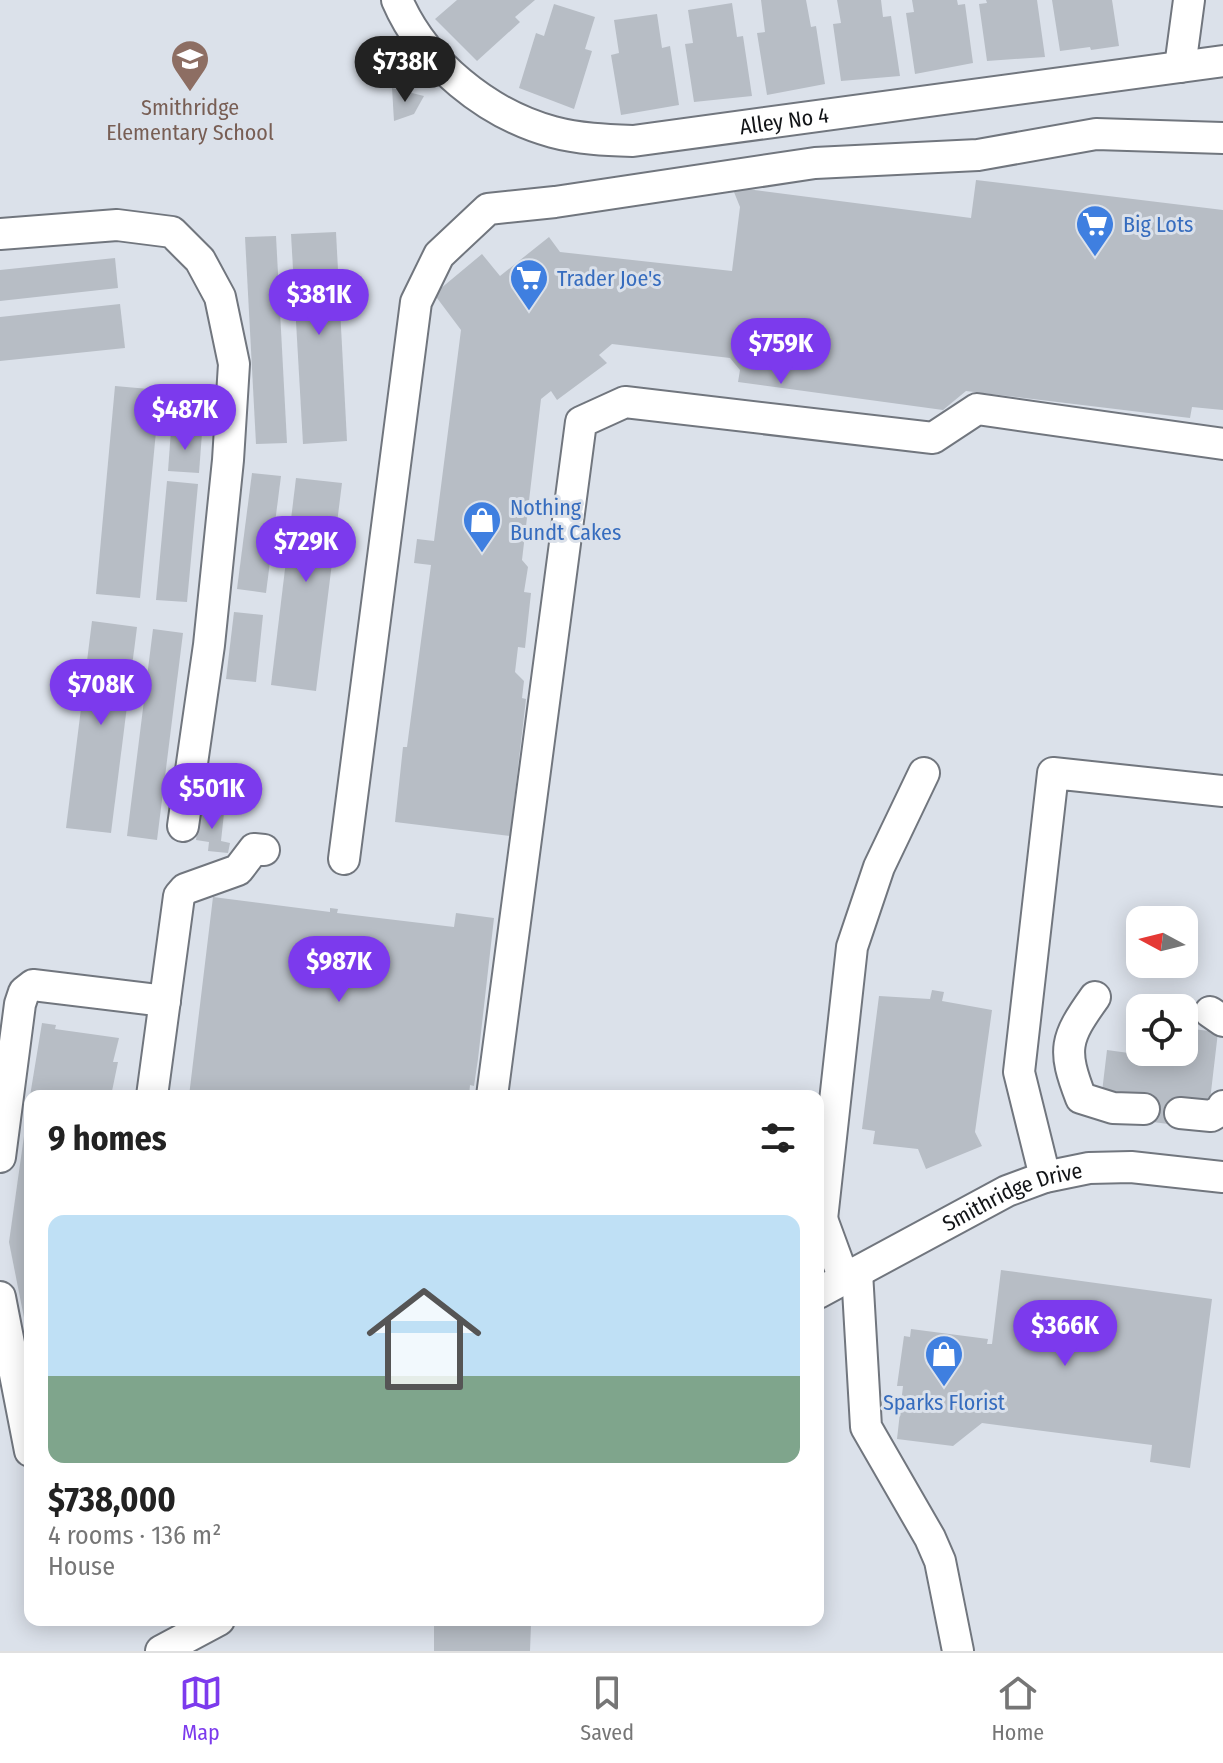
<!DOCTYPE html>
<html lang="en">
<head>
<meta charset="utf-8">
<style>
  :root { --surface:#fff; --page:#f6f6f6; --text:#222; --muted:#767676; --line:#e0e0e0; --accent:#7c3aed }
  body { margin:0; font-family:"Fira Sans Condensed",sans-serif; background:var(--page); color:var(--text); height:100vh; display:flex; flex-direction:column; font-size:30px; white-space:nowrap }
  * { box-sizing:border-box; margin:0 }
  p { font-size:26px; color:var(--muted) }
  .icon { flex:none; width:44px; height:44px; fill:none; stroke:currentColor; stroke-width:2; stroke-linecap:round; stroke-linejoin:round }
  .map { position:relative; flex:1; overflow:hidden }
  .side { position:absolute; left:24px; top:1090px; width:800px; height:536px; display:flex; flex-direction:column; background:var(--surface); border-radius:16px; box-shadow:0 4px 20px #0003 }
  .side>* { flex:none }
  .needle { width:52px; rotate:277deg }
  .tools { position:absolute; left:1126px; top:906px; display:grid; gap:16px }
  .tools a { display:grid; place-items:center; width:72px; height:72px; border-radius:16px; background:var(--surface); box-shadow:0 4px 20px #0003; font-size:40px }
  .price { position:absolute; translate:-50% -68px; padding:0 18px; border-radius:28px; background:var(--accent); color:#fff; font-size:26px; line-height:52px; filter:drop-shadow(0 2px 4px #0008) }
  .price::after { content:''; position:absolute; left:50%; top:48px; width:24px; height:18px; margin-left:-12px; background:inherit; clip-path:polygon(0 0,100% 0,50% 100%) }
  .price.on { background:#222; color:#fff }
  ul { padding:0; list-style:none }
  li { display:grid; align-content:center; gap:16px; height:424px; padding:0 24px }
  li+li { border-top:2px solid var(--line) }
  li span { display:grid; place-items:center; height:248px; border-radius:16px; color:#555 }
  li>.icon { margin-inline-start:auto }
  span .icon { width:144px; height:144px; fill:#fffc; stroke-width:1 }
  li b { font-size:34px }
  h2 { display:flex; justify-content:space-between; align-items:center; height:96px; padding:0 24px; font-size:34px }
  .dock { display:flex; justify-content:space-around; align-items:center; height:112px; border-top:2px solid var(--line); background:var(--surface); font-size:22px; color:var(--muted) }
  .dock a { display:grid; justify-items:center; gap:4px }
  .dock .on { color:var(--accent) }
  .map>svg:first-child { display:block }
  .building { fill:#b7bdc5 }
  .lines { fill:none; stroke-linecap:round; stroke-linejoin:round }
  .minor-casing { stroke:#71767e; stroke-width:34 }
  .minor { stroke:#fff; stroke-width:30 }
  .labels { text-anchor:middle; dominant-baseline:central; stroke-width:6; stroke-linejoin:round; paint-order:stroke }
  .education-label { font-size:22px; fill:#785e54; stroke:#dbe1ea }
  .street-label { font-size:22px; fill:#121417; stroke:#dbe1ea }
  .shop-label { font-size:22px; fill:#366cbe; stroke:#dbe1ea; text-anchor:start }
</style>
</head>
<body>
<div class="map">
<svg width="1223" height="1651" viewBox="0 0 1223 1651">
  <rect width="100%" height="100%" fill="#dbe1ea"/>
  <g class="building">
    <polygon points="457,0 535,0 515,17 520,22 477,61 435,19"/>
    <polygon points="761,0 806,0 811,27 816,26 825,84 767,95 757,33 765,32"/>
    <polygon points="837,0 881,0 883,17 891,16 900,76 841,81 833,24 841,23"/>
    <polygon points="912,0 957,0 958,5 965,4 973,63 915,74 906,13 914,12"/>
    <polygon points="986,0 1037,0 1045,57 987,61 979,4 987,3"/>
    <polygon points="1052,0 1112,0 1119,46 1091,50 1090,47 1060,51"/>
    <polygon points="732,3 737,37 743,36 752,96 694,102 685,44 693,43 688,10"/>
    <polygon points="554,4 595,17 585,49 592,51 574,109 519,88 536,33 544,36"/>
    <polygon points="657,14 662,48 670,46 679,105 621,115 611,55 619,53 614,20"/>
    <polygon points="392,88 424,96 414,114 394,121"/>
    <polygon points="976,180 1223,210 1223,410 1192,407 1190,418 966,391 943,410 738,382 740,370 730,358 612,344 599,355 607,363 557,400 551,391 541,399 522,560 528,567 524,592 531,593 525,648 518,647 515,672 524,681 522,698 526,699 510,836 395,822 403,747 407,747 431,565 414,563 417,539 434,541 461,330 434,294 482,254 500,276 549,237 560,252 732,271 740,207 734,192 747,189 971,218"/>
    <polygon points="336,232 347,441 303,444 291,234"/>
    <polygon points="276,236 287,443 256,444 245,237"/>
    <polygon points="115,258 118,288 0,301 0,270"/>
    <polygon points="120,304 125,348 0,361 0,317"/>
    <polygon points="115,386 160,390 140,598 96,594"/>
    <polygon points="175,393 205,395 204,413 174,410"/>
    <polygon points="171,430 202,433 199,473 168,471"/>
    <polygon points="252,473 281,476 266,593 237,589"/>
    <polygon points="296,478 342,483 316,691 271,685"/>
    <polygon points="167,481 198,484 187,602 156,600"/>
    <polygon points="234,612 263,615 256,682 226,679"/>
    <polygon points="92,621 137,627 111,833 66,828"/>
    <polygon points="153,629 183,633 157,840 127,836"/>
    <polygon points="200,810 224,813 221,841 230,843 228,853 208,851 209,842 196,840"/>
    <polygon points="213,897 330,912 330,908 338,909 337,913 454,927 456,913 494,918 478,1059 474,1086 470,1085 469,1096 189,1096"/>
    <polygon points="932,990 944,992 942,1001 992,1010 975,1132 982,1146 926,1169 918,1149 873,1144 875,1131 862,1129 879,996 930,999"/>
    <polygon points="42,1023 56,1025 55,1029 119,1038 113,1062 118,1062 111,1096 30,1096"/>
    <polygon points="1184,1028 1218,1032 1209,1109 1176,1125 1145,1121 1102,1092 1107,1050 1136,1054 1136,1048 1140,1049 1140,1052 1184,1052"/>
    <polygon points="28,1108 30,1108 29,1343 9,1242"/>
    <polygon points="1001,1270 1212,1299 1190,1468 1150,1462 1152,1445 982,1423 953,1446 897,1439 903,1386 897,1386 904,1336 910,1337 911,1329 988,1339 987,1344 992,1344"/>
    <polygon points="434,1620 539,1620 531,1624 530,1651 434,1651"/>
  </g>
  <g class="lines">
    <g class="minor-casing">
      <g id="minor">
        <path id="s1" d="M397,0C424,63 487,114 553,132C579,139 606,140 633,141L1223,61"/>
        <polyline points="1180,67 1189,0"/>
        <polyline points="0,234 117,225 172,232 200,260 220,297 234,364 228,460 209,645 183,826"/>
        <polyline points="344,859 416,302 439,255 488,209 555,202 815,163 978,155 1096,134 1223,138"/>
        <path d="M1095,997C1065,1039 1062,1049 1081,1098L1113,1108L1144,1109"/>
        <polyline points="1210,1012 1223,1021"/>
        <polyline points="152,1096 179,896 185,889 238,870 254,849 264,850"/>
        <polyline points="492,1096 581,422 625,402 933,438 977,409 1223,444"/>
        <polyline points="1180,1113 1211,1116 1222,1110 1223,1106"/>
        <polyline points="0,1157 20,1004 24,992 33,985 165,1001"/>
        <polyline points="1045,1177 1019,1072 1053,773 1223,791"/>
        <polyline points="818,1218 822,1219 844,1279"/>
        <polyline points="822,1219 852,947 879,867 924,773"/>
        <polyline points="857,1272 866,1427 930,1538 940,1561 958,1651"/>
        <path id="s2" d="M818,1293L1007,1191L1045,1177L1089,1168L1131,1167L1223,1177"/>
        <polyline points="0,1297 30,1451"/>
        <polyline points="161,1651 219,1620"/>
      </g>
    </g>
    <use href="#minor" class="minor"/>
  </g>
  <defs>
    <g id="school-pin" transform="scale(2)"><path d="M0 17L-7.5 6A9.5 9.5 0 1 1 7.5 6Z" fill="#8d6e63" stroke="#dbe1ea"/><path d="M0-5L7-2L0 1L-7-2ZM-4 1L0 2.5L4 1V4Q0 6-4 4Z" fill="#fff"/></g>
    <g id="supermarket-pin" transform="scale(2)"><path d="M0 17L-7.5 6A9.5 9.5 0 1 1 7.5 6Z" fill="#3f7fe0" stroke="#dbe1ea"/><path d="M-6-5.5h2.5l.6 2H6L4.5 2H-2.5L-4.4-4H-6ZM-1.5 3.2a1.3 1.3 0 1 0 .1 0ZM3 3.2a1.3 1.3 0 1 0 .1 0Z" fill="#fff"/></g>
    <g id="shop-pin" transform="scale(2)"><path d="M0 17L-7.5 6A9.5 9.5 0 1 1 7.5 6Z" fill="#3f7fe0" stroke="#dbe1ea"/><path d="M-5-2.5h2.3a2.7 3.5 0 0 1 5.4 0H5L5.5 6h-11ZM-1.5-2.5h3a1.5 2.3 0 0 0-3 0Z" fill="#fff"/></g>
  </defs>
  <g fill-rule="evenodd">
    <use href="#school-pin" x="190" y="59"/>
    <use href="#supermarket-pin" x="1095" y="224"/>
    <use href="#supermarket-pin" x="529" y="278"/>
    <use href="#shop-pin" x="482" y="520"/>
    <use href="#shop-pin" x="944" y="1354"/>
  </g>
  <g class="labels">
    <g class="education-label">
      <text x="190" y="107">Smithridge<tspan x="190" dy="25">Elementary School</tspan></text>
    </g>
    <g class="street-label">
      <text stroke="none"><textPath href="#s1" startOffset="444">Alley No 4</textPath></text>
      <text stroke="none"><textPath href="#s2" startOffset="218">Smithridge Drive</textPath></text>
    </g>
    <g class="shop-label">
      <text x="1123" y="224">Big Lots</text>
      <text x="557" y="278">Trader Joe's</text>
      <text x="510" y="507">Nothing<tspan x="510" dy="25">Bundt Cakes</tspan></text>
      <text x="944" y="1402" text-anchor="middle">Sparks Florist</text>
    </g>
  </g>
</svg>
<div class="tools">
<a><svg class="needle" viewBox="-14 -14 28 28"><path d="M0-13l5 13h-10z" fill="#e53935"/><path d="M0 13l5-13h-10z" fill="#767676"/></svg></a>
<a><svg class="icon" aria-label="locate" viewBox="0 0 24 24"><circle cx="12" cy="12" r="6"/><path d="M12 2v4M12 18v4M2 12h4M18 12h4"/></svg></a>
</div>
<b class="price on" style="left:405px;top:104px">$738K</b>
<b class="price" style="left:319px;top:337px">$381K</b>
<b class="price" style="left:781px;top:386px">$759K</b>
<b class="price" style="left:185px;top:452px">$487K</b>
<b class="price" style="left:306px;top:584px">$729K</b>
<b class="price" style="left:101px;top:727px">$708K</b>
<b class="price" style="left:212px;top:831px">$501K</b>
<b class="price" style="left:339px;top:1004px">$987K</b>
<b class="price" style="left:1065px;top:1368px">$366K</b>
<section class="side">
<h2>9 homes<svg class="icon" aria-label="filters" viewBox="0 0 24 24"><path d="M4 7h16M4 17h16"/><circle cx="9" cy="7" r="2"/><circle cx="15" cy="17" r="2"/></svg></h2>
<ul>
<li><span style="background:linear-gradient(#bfe0f5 65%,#7fa58c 0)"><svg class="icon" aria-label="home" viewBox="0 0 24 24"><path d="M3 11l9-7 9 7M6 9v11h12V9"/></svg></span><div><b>$738,000</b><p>4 rooms · 136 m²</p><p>House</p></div></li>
</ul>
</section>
</div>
<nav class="dock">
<a class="on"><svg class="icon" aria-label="map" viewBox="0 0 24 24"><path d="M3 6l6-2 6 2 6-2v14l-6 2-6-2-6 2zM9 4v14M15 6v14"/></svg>Map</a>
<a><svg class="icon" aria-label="saved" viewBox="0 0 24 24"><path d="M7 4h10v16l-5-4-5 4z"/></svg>Saved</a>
<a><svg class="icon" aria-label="home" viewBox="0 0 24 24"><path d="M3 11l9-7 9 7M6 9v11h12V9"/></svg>Home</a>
</nav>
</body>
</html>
